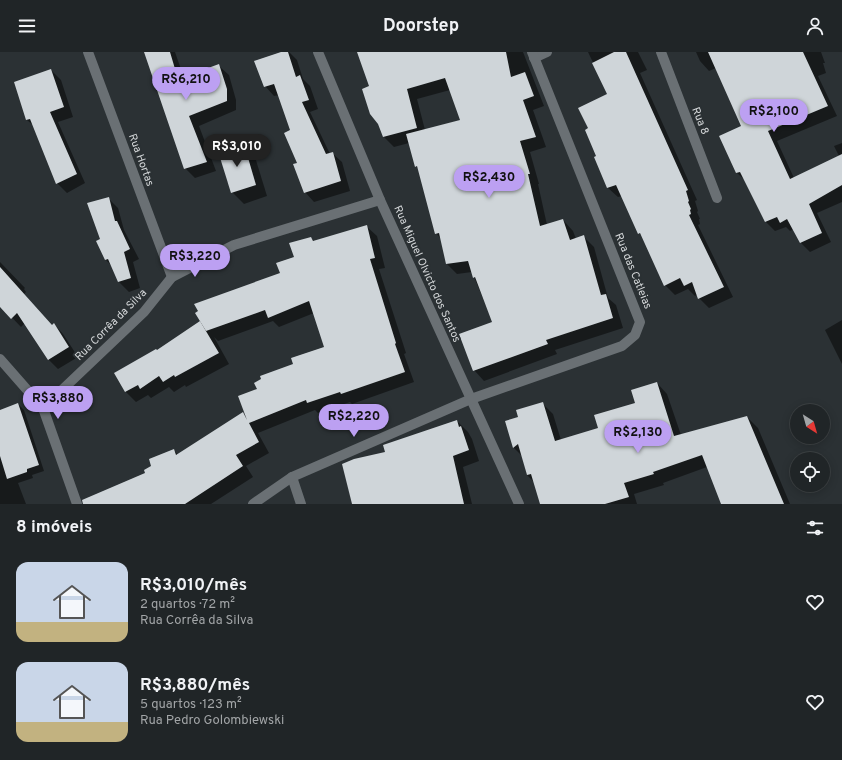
<!DOCTYPE html>
<html lang="pt">
<head>
<meta charset="utf-8">
<style>
  :root { --surface:#202527; --page:#282d2f; --text:#f1f3f6; --muted:#a2a5a7; --line:#3d4244; --accent:#bca0f2 }
  body { margin:0; font-family:Overpass,sans-serif; background:var(--page); color:var(--text); height:100vh; display:flex; flex-direction:column; font-size:15px; white-space:nowrap }
  * { box-sizing:border-box; margin:0 }
  p { font-size:13px; color:var(--muted) }
  .icon { flex:none; width:22px; height:22px; fill:none; stroke:currentColor; stroke-width:2; stroke-linecap:round; stroke-linejoin:round }
  .map { position:relative; height:452px; overflow:hidden }
  .sheet { display:flex; flex-direction:column; background:var(--surface); flex:1 }
  .sheet>* { flex:none }
  .needle { width:26px; rotate:143deg }
  .buttons { position:absolute; left:790px; top:352px; display:grid; gap:8px }
  .buttons a { display:grid; place-items:center; width:40px; height:40px; border-radius:50%; background:var(--surface); box-shadow:0 2px 10px #0003,0 0 0 1px var(--line); font-size:20px }
  .price { position:absolute; translate:-50% -34px; padding:0 9px; border-radius:14px; background:var(--accent); color:#111; font-size:13px; line-height:26px; filter:drop-shadow(0 1px 2px #0008) }
  .price::after { content:''; position:absolute; left:50%; top:24px; width:12px; height:9px; margin-left:-6px; background:inherit; clip-path:polygon(0 0,100% 0,50% 100%) }
  .price.current { background:#222; color:#fff }
  ul { padding:0; list-style:none }
  li { display:flex; align-items:center; gap:12px; height:100px; padding:0 16px }
  li span { display:grid; place-items:center; flex:none; width:112px; height:80px; border-radius:12px; color:#555 }
  li>.icon { margin-inline-start:auto }
  span .icon { width:48px; height:48px; fill:#fffc; stroke-width:1 }
  li b { font-size:17px }
  h2 { display:flex; justify-content:space-between; align-items:center; height:48px; padding:0 16px; font-size:17px }
  header { display:flex; justify-content:space-between; align-items:center; height:52px; padding:0 16px; background:var(--surface); font-size:18px; font-weight:700 }
  .map>svg:first-child { display:block }
  .shadow { fill:#0007; fill-rule:evenodd }
  .building { fill:#cfd5d9 }
  .lines { fill:none; stroke-linecap:round; stroke-linejoin:round }
  .service { stroke:#6a7074; stroke-width:10 }
  .minor { stroke:#6a7074; stroke-width:10 }
  .labels { text-anchor:middle; dominant-baseline:central; stroke-width:4; stroke-linejoin:round; paint-order:stroke }
  .street-label { font-size:11px; fill:#d4d7d9; stroke:#2b3134 }
</style>
</head>
<body>
<header><svg class="icon" aria-label="menu" viewBox="0 0 24 24"><path d="M4 6h16M4 12h16M4 18h16"/></svg>Doorstep<svg class="icon" aria-label="person" viewBox="0 0 24 24"><circle cx="12" cy="8" r="4"/><path d="M4 21q1-7 8-7t8 7"/></svg></header>
<div class="map">
<svg width="842" height="452" viewBox="0 0 842 452">
  <rect width="100%" height="100%" fill="#2b3134"/>
  <g class="shadow">
    <polygon points="145,0 175,0 184,26 219,14 229,23 236,48 236,58 199,74 216,119 195,126 185,116"/>
    <polygon points="284,0 289,0 297,8 303,27 310,34 318,57 310,60 330,102 332,101 342,110 350,139 314,150 305,140 292,78 279,43 274,44 265,34"/>
    <path d="M358,0H523L544,54L533,58L546,95L530,100L539,132H538L547,173L563,168L573,179L576,187L584,185L594,195L608,246L616,253L623,276L555,298L557,302L484,329L474,318L493,270L472,220L457,222L447,212L441,187L436,181L419,118L416,114L409,91L394,95L384,85L379,72L370,35ZM450,38L461,68L425,78L417,47Z"/>
    <polygon points="588,0 638,0 647,18 640,21 697,148 695,149 698,159 697,160 700,167 699,167 700,172 698,173 733,245 709,256 699,246 698,242 695,244 688,237 675,243 665,233 644,186 639,181 622,144 618,145 608,136 589,77 608,42"/>
    <polygon points="696,0 821,0 825,11 823,11 826,21 818,24 837,64 777,89 794,126 839,104 834,94 842,91 842,150 817,161 831,190 810,200 800,190 794,177 790,179 786,175 775,179 766,170 746,129 737,121 721,85 742,75 716,16 709,19 700,9"/>
    <polygon points="51,18 61,28 73,65 58,70 85,131 67,141 57,131 34,74 27,68 15,31"/>
    <polygon points="243,93 255,105 267,144 244,152 232,140"/>
    <polygon points="108,146 118,156 124,178 139,207 133,210 140,236 129,240 119,230 112,214 106,208 98,189 101,188"/>
    <polygon points="366,174 377,184 385,216 379,217 406,301 404,302 414,330 352,352 350,350 318,361 315,358 258,381 269,401 246,414 253,425 211,452 158,452 153,415 174,398 178,403 243,361 248,366 258,338 295,313 325,295 314,261 279,275 273,269 218,289 214,285 229,312 186,335 185,333 174,340 169,335 151,346 148,343 136,350 126,340 115,322 157,299 281,221 311,186 315,190"/>
    <polygon points="0,210 25,236 24,237 26,240 24,242 52,274 54,272 63,282 78,305 58,317 49,308 25,271 21,275 0,253"/>
    <polygon points="842,268 842,312 825,278"/>
    <polygon points="657,331 667,342 681,383 747,365 758,376 790,452 727,452 707,415 663,431 664,433 634,442 637,452 541,452 534,430 527,423 522,404 514,396 506,370 520,365 542,351 553,362 561,388 599,377 636,351"/>
    <polygon points="18,352 24,358 44,419 32,423 33,426 18,431 26,452 0,452 0,359"/>
    <polygon points="457,369 468,380 472,387 479,409 463,415 472,452 352,452 343,412 387,401"/>
  </g>
  <g class="building">
    <polygon points="144,0 170,0 178,27 219,12 227,37 227,49 189,64 207,110 184,117"/>
    <polygon points="281,0 288,0 296,25 300,23 309,48 302,50 326,102 333,100 341,129 304,141 293,112 297,111 284,81 290,78 274,32 264,35 254,9"/>
    <polygon points="357,0 506,0 511,25 525,20 534,44 523,48 536,85 520,89 530,122 528,122 540,174 563,167 570,188 584,183 601,243 606,242 613,266 546,288 548,292 473,319 459,282 492,270 475,225 473,226 468,209 446,212 439,181 435,182 417,114 415,115 406,82 460,68 445,26 407,37 417,76 383,85 378,72 370,62 362,37 369,34"/>
    <polygon points="614,0 626,0 688,138 686,139 689,149 688,150 691,157 690,158 691,162 689,163 724,235 698,247 692,230 684,234 680,226 664,234 640,181 638,182 616,133 607,136 594,105 596,104 585,78 588,76 578,56 607,42 592,11"/>
    <polygon points="708,0 803,0 828,54 768,79 790,127 842,102 842,133 809,152 822,181 800,191 787,167 780,171 777,165 765,170 740,120 736,121 719,84 741,74"/>
    <polygon points="51,17 64,55 50,60 77,122 56,132 30,67 26,68 14,30"/>
    <polygon points="244,92 256,133 231,141 218,99"/>
    <polygon points="109,145 115,169 117,169 130,197 124,200 131,226 118,230 108,207 105,208 96,189 100,187 87,151"/>
    <polygon points="367,173 375,206 370,207 396,291 395,292 405,320 341,342 340,340 307,351 306,348 249,371 259,390 236,403 243,414 185,452 83,452 82,448 145,421 144,418 151,414 149,407 174,397 176,403 243,360 247,368 238,344 257,337 254,331 261,327 260,324 293,312 291,306 324,295 309,249 268,266 265,258 206,279 195,261 198,259 194,252 280,221 276,211 294,205 289,191 311,185 313,189"/>
    <polygon points="0,215 52,273 54,271 69,295 48,308 17,261 11,267 0,255"/>
    <polygon points="200,269 219,301 175,325 174,323 163,330 159,324 140,337 138,333 125,340 114,321 156,297 157,298"/>
    <polygon points="657,330 674,384 747,364 784,452 721,452 702,403 653,420 654,422 624,431 629,445 605,452 540,452 531,422 527,423 518,392 513,396 505,369 518,365 516,358 543,350 555,389 598,376 594,363 635,351 631,338"/>
    <polygon points="18,351 39,413 27,417 27,420 7,427 0,404 0,358"/>
    <polygon points="457,368 459,375 461,374 469,398 453,404 464,452 352,452 342,412 354,407 385,400 383,393"/>
  </g>
  <g class="lines">
    <polyline class="service" points="292,425 301,452"/>
    <g class="minor">
      <polyline points="88,0 172,225"/>
      <polyline points="318,0 380,148 519,452"/>
      <polyline points="661,0 717,146"/>
      <polyline points="534,6 547,0"/>
      <polyline points="0,307 43,356 77,452"/>
      <polyline points="43,356 144,260 172,225 234,193 380,148"/>
      <polyline points="253,452 292,425 471,347 622,294 635,283 640,270 532,0"/>
    </g>
  </g>
  <g class="labels">
    <g class="street-label">
      <text transform="translate(700 69) rotate(69)">Rua 8</text>
      <text transform="translate(141 108) rotate(70)">Rua Hortas</text>
      <text transform="translate(633 219) rotate(68)">Rua das Catleias</text>
      <text transform="translate(427 222) rotate(66)">Rua Miguel Olvicto dos Santos</text>
      <text transform="translate(111 273) rotate(-45)">Rua Corrêa da Silva</text>
    </g>
  </g>
</svg>
<div class="buttons">
<a><svg class="needle" viewBox="-14 -14 28 28"><path d="M0-13l5 13h-10z" fill="#e53935"/><path d="M0 13l5-13h-10z" fill="#a2a5a7"/></svg></a>
<a><svg class="icon" aria-label="locate" viewBox="0 0 24 24"><circle cx="12" cy="12" r="6"/><path d="M12 2v4M12 18v4M2 12h4M18 12h4"/></svg></a>
</div>
<b class="price" style="left:186px;top:49px">R$6,210</b>
<b class="price" style="left:774px;top:81px">R$2,100</b>
<b class="price current" style="left:237px;top:116px">R$3,010</b>
<b class="price" style="left:489px;top:147px">R$2,430</b>
<b class="price" style="left:195px;top:226px">R$3,220</b>
<b class="price" style="left:58px;top:368px">R$3,880</b>
<b class="price" style="left:354px;top:386px">R$2,220</b>
<b class="price" style="left:638px;top:402px">R$2,130</b>
</div>
<section class="sheet">
<h2>8 imóveis<svg class="icon" aria-label="filters" viewBox="0 0 24 24"><path d="M4 7h16M4 17h16"/><circle cx="9" cy="7" r="2"/><circle cx="15" cy="17" r="2"/></svg></h2>
<ul>
<li><span style="background:linear-gradient(#c9d6e8 75%,#c2b280 0)"><svg class="icon" aria-label="home" viewBox="0 0 24 24"><path d="M3 11l9-7 9 7M6 9v11h12V9"/></svg></span><div><b>R$3,010/mês</b><p>2 quartos · 72 m²</p><p>Rua Corrêa da Silva</p></div><svg class="icon" aria-label="heart" viewBox="0 0 24 24"><path d="M12 20l-8-8c-3-5 5-10 8-4 3-6 11-1 8 4z"/></svg></li>
<li><span style="background:linear-gradient(#c9d6e8 75%,#c2b280 0)"><svg class="icon" aria-label="home" viewBox="0 0 24 24"><path d="M3 11l9-7 9 7M6 9v11h12V9"/></svg></span><div><b>R$3,880/mês</b><p>5 quartos · 123 m²</p><p>Rua Pedro Golombiewski</p></div><svg class="icon" aria-label="heart" viewBox="0 0 24 24"><path d="M12 20l-8-8c-3-5 5-10 8-4 3-6 11-1 8 4z"/></svg></li>
</ul>
</section>
</body>
</html>
